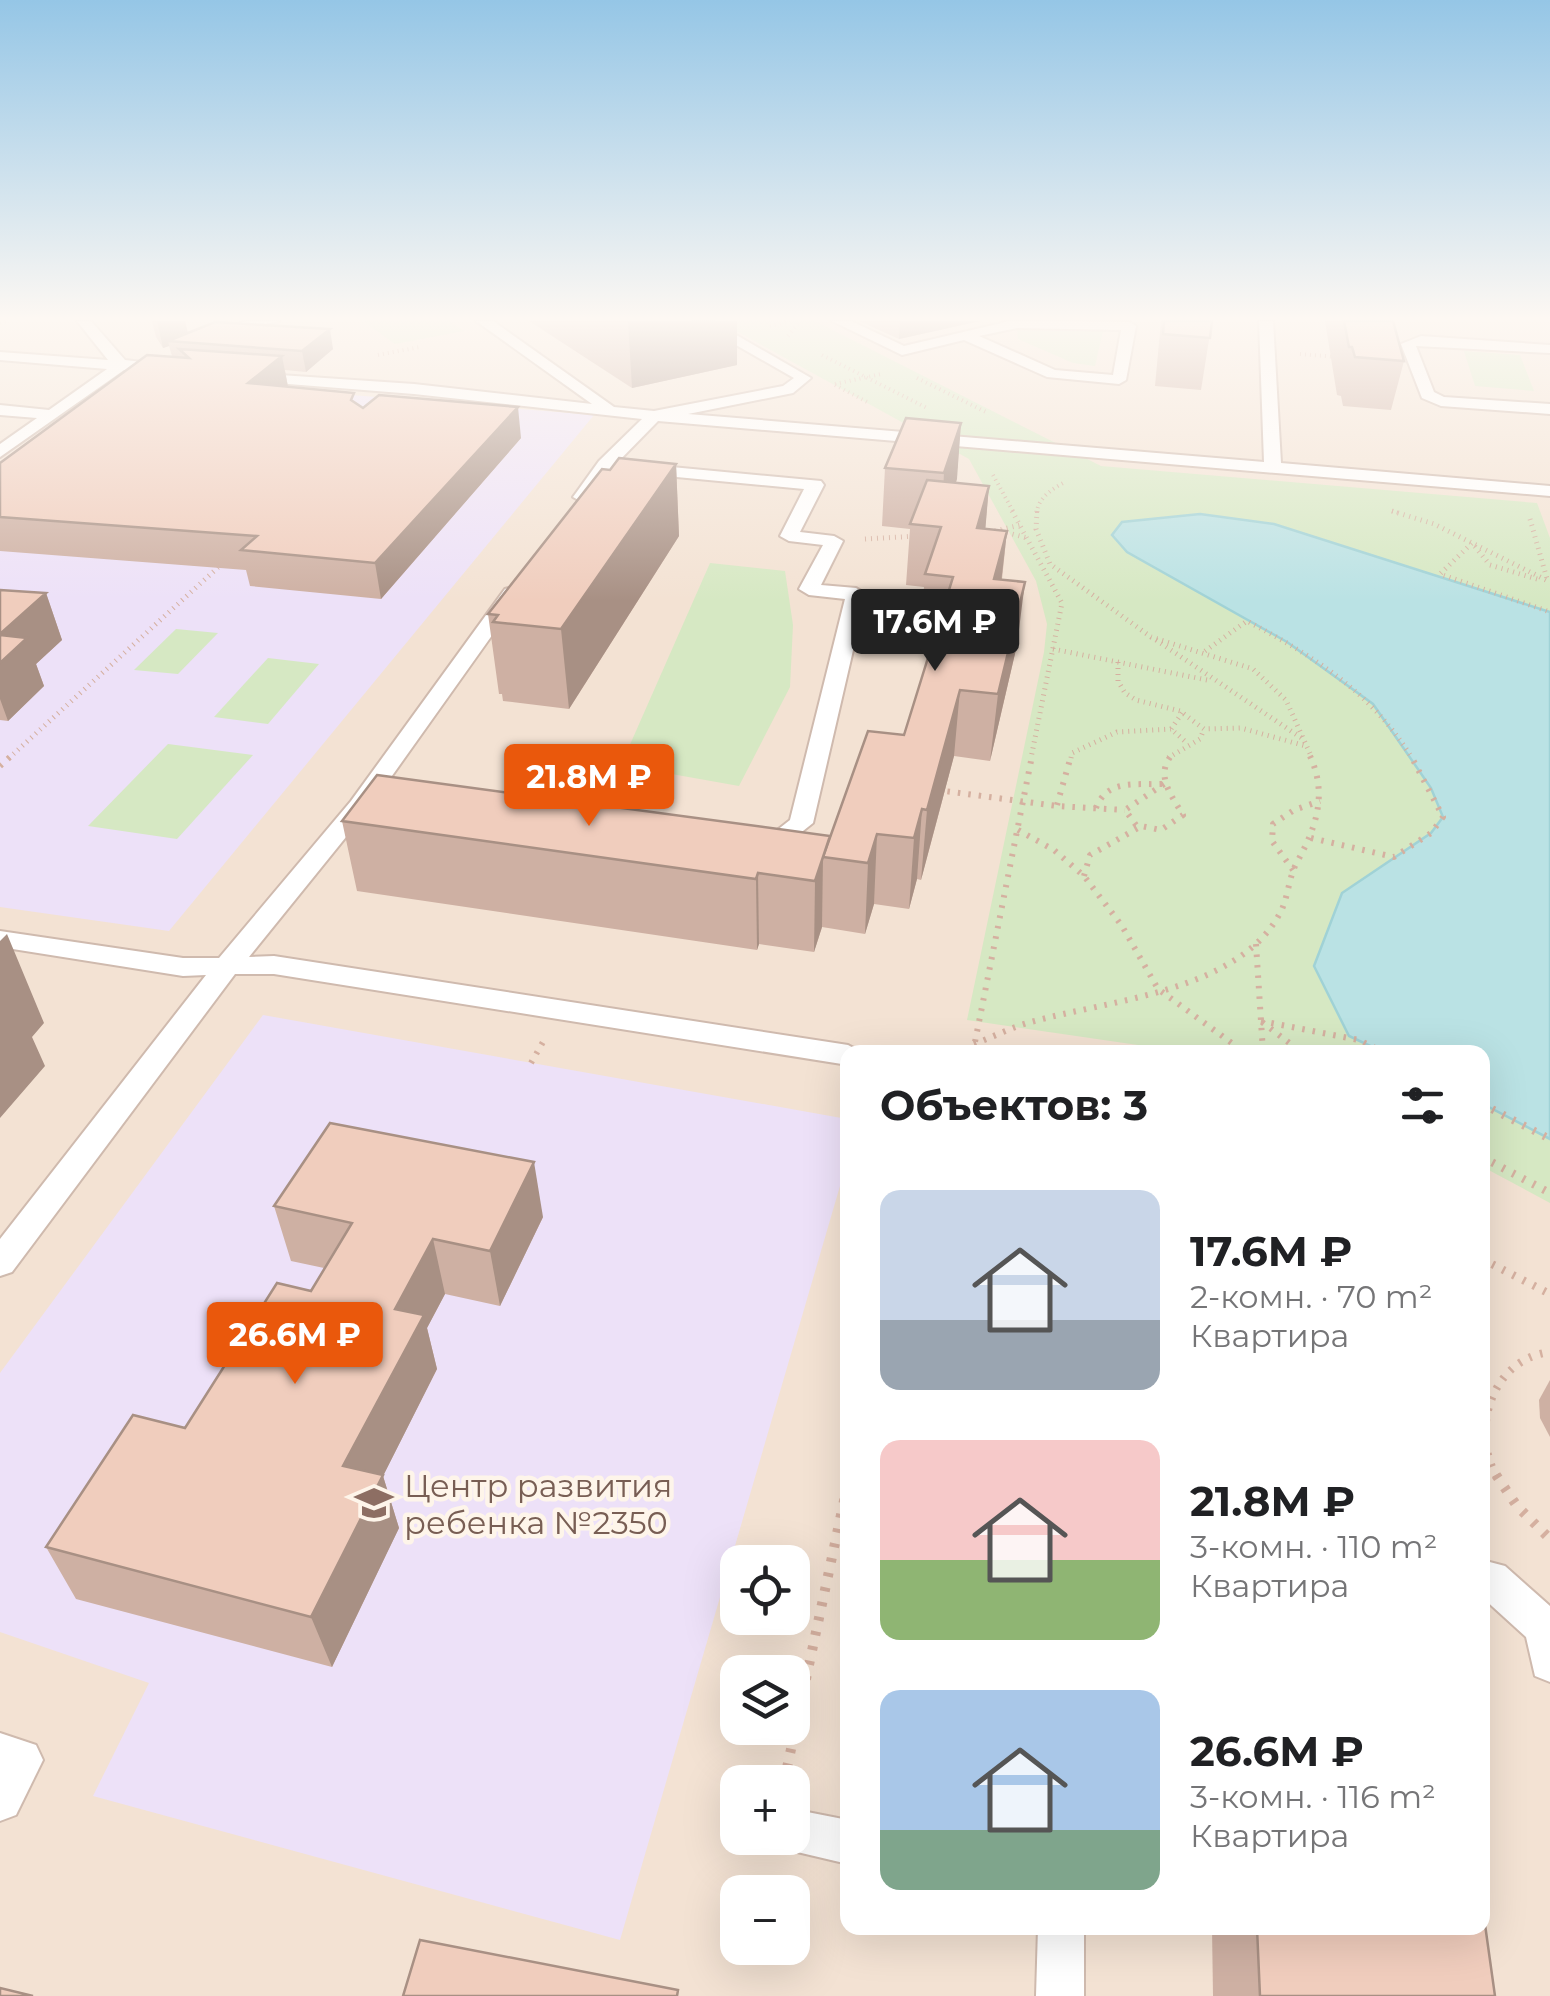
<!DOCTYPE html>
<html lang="ru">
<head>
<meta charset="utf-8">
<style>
  :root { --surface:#fff; --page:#f6f6f6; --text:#202124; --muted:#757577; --accent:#ea580c }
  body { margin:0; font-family:Montserrat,sans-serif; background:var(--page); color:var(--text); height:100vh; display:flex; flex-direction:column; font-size:38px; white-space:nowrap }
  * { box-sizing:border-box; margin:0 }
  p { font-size:32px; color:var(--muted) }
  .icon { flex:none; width:55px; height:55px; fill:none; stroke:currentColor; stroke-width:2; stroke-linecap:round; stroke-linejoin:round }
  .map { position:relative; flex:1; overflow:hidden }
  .sheet { position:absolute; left:840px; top:1045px; width:650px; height:890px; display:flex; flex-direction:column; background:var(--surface); border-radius:20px; box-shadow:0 10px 40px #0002 }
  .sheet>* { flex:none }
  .fabs { position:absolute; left:720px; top:1545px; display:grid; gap:20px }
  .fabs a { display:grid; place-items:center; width:90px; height:90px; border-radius:20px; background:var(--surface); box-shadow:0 10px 40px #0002; font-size:50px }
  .price { position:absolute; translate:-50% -85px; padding:0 22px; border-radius:10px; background:var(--accent); color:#fff; font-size:32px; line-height:65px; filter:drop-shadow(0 2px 5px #0008) }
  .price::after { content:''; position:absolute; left:50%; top:60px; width:30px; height:22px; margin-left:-15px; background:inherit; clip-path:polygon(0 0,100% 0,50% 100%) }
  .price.current { background:#222; color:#fff }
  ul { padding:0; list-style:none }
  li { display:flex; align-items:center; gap:30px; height:250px; padding:0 40px }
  li span { display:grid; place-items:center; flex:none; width:280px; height:200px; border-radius:20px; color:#555 }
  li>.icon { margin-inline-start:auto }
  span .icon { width:120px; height:120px; fill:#fffc; stroke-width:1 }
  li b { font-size:42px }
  h2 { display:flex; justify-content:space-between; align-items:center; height:120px; padding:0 40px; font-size:42px }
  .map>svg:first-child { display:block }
  .residential { fill:#f3e2d3; fill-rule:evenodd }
  .education { fill:#ede1f8 }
  .green { fill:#d6e8c3 }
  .water { fill:#bae2e4; stroke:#a0d2d6; stroke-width:2.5 }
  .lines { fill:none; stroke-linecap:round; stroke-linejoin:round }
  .lane-casing { stroke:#cfbaae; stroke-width:4 }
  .path-far4 { stroke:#d5b0a0; stroke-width:4; stroke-dasharray:1 4; stroke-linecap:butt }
  .path-far3 { stroke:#d5b0a0; stroke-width:5; stroke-dasharray:1 5; stroke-linecap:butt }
  .path-far2 { stroke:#d5b0a0; stroke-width:6; stroke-dasharray:2.5 8; stroke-linecap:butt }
  .path-far1 { stroke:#d5b0a0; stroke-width:8; stroke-dasharray:2.5 9; stroke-linecap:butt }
  .path { stroke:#d5b0a0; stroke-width:10; stroke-dasharray:4 11; stroke-linecap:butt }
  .lane { fill:#fff; fill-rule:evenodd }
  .wall { fill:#ceb0a3 }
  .shaded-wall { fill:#a89084 }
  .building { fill:#f0cdbd; stroke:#a89084; stroke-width:2.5 }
  .labels { text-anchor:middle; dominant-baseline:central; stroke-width:9; stroke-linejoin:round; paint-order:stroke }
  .near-education-label { font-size:32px; fill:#785e54; stroke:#fef5ea; text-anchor:start }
</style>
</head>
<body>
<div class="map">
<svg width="1550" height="1996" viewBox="0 0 1550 1996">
  <rect width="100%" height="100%" fill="#fbf0e4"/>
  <path class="residential" d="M0,321H1550V1996H0ZM848,1052H1482V1928H848ZM738,1562H792V1618H738ZM738,1672H792V1728H738ZM738,1782H792V1838H738ZM738,1892H792V1948H738Z"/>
  <g class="education">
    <polygon points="132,377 594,415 169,931 0,907 0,464"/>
    <polygon points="263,1015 847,1119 847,1162 620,1940 93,1796 149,1683 0,1632 0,1373"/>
  </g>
  <g class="green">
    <polygon points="363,321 450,321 464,331 395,344"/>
    <polygon points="718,321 815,321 1101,466 1537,503 1550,538 1550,1203 1483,1167 1482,1052 1186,1052 967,1020 1044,652 1047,624 1036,581 969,459"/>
    <polygon points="1017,330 1103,331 1095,366 1073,363 1018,339"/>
    <polygon points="1464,351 1520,355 1534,391 1475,386"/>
    <polygon points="710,563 785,571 793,625 790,687 739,786 621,765"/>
    <polygon points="176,629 218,633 178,674 134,670"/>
    <polygon points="268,658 319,664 268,724 214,717"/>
    <polygon points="168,744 253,755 177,839 88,826"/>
  </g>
  <polygon class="water" points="1200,514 1274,524 1550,612 1550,1139 1483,1104 1482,1052 1383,1052 1349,1036 1314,966 1342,893 1431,833 1443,817 1431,788 1373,704 1287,642 1127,552 1112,535 1122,522"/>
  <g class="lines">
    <g class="lane-casing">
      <g id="lane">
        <polygon points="77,321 91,321 125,360 168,365 175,369 168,373 124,370 0,457 0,444 37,418 0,415 0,405 49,410 107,369 0,360 0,352 108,360"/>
        <polygon points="248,321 279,321 219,335 212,331"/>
        <polygon points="476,321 493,321 614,407 654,411 783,386 794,378 694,321 712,321 811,378 793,393 688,414 1264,462 1259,321 1273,321 1281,463 1550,486 1550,496 658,421 611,469 588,501 582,502 573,497 576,493 599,461 642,419 414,394 251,381 244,377 251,373 414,384 592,404"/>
        <path d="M832,321H851L904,346L1010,321L1129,322L1136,326L1126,380L1119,384L1047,377L964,340L902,355ZM1017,328L1121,330L1113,375L1055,370L979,336Z"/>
        <polygon points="1421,336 1550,345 1550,353 1416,346 1434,392 1444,397 1550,404 1550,414 1441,406 1422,398 1401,344"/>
        <polygon points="640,464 821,481 824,485 800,532 834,536 843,541 821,585 856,588 866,594 813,823 769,858 751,858 748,853 790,820 845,599 809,595 799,589 823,545 789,541 780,536 804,489 634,473 632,469"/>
        <polygon points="512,587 522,593 367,811 249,957 274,956 848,1045 861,1052 848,1052 848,1065 274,974 235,974 12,1272 0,1276 0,1239 206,975 183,976 0,947 0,931 183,958 219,958 351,801 505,589"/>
        <polygon points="1482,1560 1505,1566 1550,1606 1550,1682 1535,1676 1526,1637 1482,1597"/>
        <polygon points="0,1733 36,1745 43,1760 16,1815 0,1821"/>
        <polygon points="792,1809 848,1820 848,1864 776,1847 772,1838 792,1838"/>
        <polygon points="1038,1928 1084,1928 1084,1996 1036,1996"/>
      </g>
    </g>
    <g class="path-far4">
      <polyline points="0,323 9,321"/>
      <polyline points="770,326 790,321"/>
      <polyline points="788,336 800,321"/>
      <polyline points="1300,354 1337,357"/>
      <polyline points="378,355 420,347"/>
      <polyline points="822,355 927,408"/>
      <polyline points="917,378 986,412"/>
      <polyline points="835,384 881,374"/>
      <polyline points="835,385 869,403"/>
      <polyline points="993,475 1014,513"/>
      <polyline points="1392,511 1399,513"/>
      <path d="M1037,513C1037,499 1053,488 1065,482"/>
    </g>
    <g class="path-far3">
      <polyline points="1012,511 1062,603 1031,758"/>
      <polyline points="1037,511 1036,529 1050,564 1151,637 1253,669 1286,700 1312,758"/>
      <polyline points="1392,511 1434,524 1550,582"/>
      <polyline points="1530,519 1547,579"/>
      <polyline points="995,531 1020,525"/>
      <polyline points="1001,531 1027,538"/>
      <polyline points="865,539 918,536"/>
      <polyline points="1537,579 1490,565 1472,543 1440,574 1550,612"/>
      <polyline points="1156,640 1303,739"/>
      <polyline points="1053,649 1207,680"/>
      <path d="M1205,651L1247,621C1315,657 1371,692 1412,758"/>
      <polyline points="1118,662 1118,681 1125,693 1136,700 1180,711 1204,729 1241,728 1306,746"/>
      <polyline points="1182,713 1171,729 1187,743"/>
      <polyline points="9,758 224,562"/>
      <polyline points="1071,758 1072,753 1117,732 1171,729"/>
      <polyline points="1168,758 1200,739 1204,729"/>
    </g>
    <g class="path-far2">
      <polyline points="0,766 11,756"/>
      <path d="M1164,784L1125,810L1136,825L1161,830L1183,815C1172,796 1155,776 1171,756"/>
      <polyline points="937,790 1057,806 1125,810"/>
      <polyline points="1057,805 1071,756"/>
      <path d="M1096,808C1107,779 1135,785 1162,784"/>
      <polyline points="1018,830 1054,850 1084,876 1122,926 1158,989 1244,1052"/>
      <polyline points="1311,838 1394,857 1431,833 1443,817 1411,756"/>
      <polyline points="1293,870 1272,841 1273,824 1294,810 1320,801"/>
      <polyline points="1084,876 1090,855 1138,828"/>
      <polyline points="1256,944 1263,1052"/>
      <polyline points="1261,1021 1359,1040 1383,1052"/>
      <polyline points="1262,1022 1301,1052"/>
      <path d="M974,1044C993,1037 1012,1027 1031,1022C1109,1000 1236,992 1279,915C1288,900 1288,880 1296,864C1316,828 1328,795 1310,756"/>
      <polyline points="973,1052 1032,756"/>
      <polyline points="531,1063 543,1042"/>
    </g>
    <g class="path-far1">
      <polyline points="1482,1104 1550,1139"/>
      <polyline points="1482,1157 1550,1193"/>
      <polyline points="1482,1259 1550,1294"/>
      <path d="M1497,1477C1470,1431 1491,1359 1550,1352"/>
    </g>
    <g class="path">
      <polyline points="1496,1475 1517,1506 1550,1539"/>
      <polyline points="784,1782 848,1482"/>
    </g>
    <use href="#lane" class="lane"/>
  </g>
  <g class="wall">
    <polygon points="152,321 185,321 188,333 333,349 306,372 285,370 288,387 356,404 363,408 521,438 381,599 250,586 246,570 0,551 0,463 172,356 169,346 163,348 156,337"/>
    <polygon points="529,321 737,321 737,365 632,388"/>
    <polygon points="859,321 980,321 899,339"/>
    <polygon points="1161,321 1212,321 1201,390 1155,386"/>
    <polygon points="1325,321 1393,321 1404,361 1391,410 1343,406 1341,396 1337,395"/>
    <polygon points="961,423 956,483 989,486 985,529 1007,531 1002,579 1017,645 990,761 954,756 921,880 917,879 909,909 874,904 865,934 822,927 814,952 759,944 757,950 357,891 342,821 830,836 904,735 934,638 920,637 924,587 906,585 910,529 882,526 885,468"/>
    <polygon points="676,464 679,536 569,709 503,701 502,694 499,694 488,614 610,470"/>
    <polygon points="0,590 46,593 62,640 36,664 44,686 8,721 0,720"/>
    <polygon points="274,1206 543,1217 500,1306 445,1294 427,1328 437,1369 383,1476 399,1528 332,1667 76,1599 46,1547 185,1428 311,1291 324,1268 291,1261"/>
    <polygon points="1550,1380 1550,1437 1540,1418 1539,1400"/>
    <polygon points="1212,1928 1482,1928 1495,1996 1213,1996"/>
  </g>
  <g class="shaded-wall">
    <polygon points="157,321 185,321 189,339 168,341 169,346 163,348"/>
    <polygon points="628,321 737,321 737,365 632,388"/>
    <polygon points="900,321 980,321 899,339"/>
    <polygon points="330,329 333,349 306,372 302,351"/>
    <polygon points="282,356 288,387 248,383"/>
    <polygon points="518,407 521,438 381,599 375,563"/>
    <polygon points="961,423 957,479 941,528 944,473"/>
    <polygon points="676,464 679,536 569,709 561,629"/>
    <polygon points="989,486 984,545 977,528"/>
    <polygon points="1007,531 1000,592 994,579"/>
    <polygon points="1025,582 1017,645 990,761 998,694"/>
    <polygon points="46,593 62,640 36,664 44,686 8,721 0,699 0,634"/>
    <polygon points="960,690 954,756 921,880 927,810"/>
    <polygon points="922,809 917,879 909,909 914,838"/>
    <polygon points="877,834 874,904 865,934 868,863"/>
    <polygon points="823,857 822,927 814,952 815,881"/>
    <polygon points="758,873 759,944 757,950 756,879"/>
    <polygon points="7,934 44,1023 32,1037 45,1066 0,1118 0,941"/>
    <polygon points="534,1162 543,1217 500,1306 490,1251"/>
    <polygon points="433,1239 445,1294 427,1328 437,1369 383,1476 399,1528 332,1667 311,1617 343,1466 395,1309"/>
  </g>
  <g class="building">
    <polygon points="1164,321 1212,321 1210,338 1163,334"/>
    <polygon points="1344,321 1393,321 1404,361 1355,357 1352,347 1349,347"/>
    <polygon points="215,322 330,329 302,351 168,341"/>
    <polygon points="179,349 282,356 248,383 354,393 351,400 363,408 379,395 518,407 375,563 241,550 257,536 0,517 0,463 147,355 189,358"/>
    <polygon points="906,418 961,423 944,473 885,468"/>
    <polygon points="619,458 676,464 561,629 493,622 498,615 488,614 602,469 610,470"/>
    <polygon points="927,480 989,486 977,528 1007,531 994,579 1025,582 998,694 960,690 927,810 922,809 914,838 877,834 868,863 823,857 868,731 904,735 953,577 925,574 941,527 910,524"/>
    <polygon points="0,590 46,593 0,634"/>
    <polygon points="0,635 27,638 0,663"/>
    <polygon points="377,775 830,836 815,881 758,873 756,879 342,821"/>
    <polygon points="330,1123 534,1162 490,1251 433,1239 395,1309 424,1315 343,1466 383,1475 311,1617 46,1547 133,1415 185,1428 277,1283 311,1291 352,1223 274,1206"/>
    <polygon points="1482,1903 1495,1996 1260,1996 1257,1928 1482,1928"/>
    <polygon points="420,1940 678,1990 677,1996 403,1996"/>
    <polygon points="0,1988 33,1996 0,1996"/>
  </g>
  <linearGradient id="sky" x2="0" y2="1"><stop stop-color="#95c6e6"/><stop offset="0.53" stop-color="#fdf8f3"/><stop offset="1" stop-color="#fdf8f3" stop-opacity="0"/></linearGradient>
  <rect width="1550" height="601" fill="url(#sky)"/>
  <defs>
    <g id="school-bare" transform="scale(3)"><path d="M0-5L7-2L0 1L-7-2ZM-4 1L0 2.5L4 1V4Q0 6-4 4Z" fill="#8d6e63" stroke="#fef5ea" stroke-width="2.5" paint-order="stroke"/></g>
  </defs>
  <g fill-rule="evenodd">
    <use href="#school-bare" x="374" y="1503"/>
  </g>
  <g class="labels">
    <g class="near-education-label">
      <text x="404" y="1485">Центр развития<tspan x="404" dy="37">ребенка №2350</tspan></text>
    </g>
  </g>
</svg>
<div class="fabs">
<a><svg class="icon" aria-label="locate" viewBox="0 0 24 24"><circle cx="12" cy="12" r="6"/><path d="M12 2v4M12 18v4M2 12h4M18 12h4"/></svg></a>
<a><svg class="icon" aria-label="layers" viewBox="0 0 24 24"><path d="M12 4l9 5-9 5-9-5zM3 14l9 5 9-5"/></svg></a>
<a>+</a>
<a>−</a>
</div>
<b class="price current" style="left:935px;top:674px">17.6M ₽</b>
<b class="price" style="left:589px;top:829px">21.8M ₽</b>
<b class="price" style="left:295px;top:1387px">26.6M ₽</b>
<section class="sheet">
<h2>Объектов: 3<svg class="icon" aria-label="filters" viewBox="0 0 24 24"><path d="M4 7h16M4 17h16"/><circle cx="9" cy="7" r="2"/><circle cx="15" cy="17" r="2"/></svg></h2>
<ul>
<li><span style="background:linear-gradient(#c9d6e8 65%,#9aa5b1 0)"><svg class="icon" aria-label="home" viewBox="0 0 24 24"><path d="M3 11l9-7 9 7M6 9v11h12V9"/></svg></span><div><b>17.6M ₽</b><p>2-комн. · 70 m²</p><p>Квартира</p></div></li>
<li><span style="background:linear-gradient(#f6c9c9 60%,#8fb573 0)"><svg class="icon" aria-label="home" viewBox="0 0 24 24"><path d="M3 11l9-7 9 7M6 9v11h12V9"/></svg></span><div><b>21.8M ₽</b><p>3-комн. · 110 m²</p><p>Квартира</p></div></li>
<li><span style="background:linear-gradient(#a9c7e8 70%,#7fa58c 0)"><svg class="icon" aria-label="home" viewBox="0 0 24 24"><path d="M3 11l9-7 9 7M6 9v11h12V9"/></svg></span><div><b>26.6M ₽</b><p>3-комн. · 116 m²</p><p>Квартира</p></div></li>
</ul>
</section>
</div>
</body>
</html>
